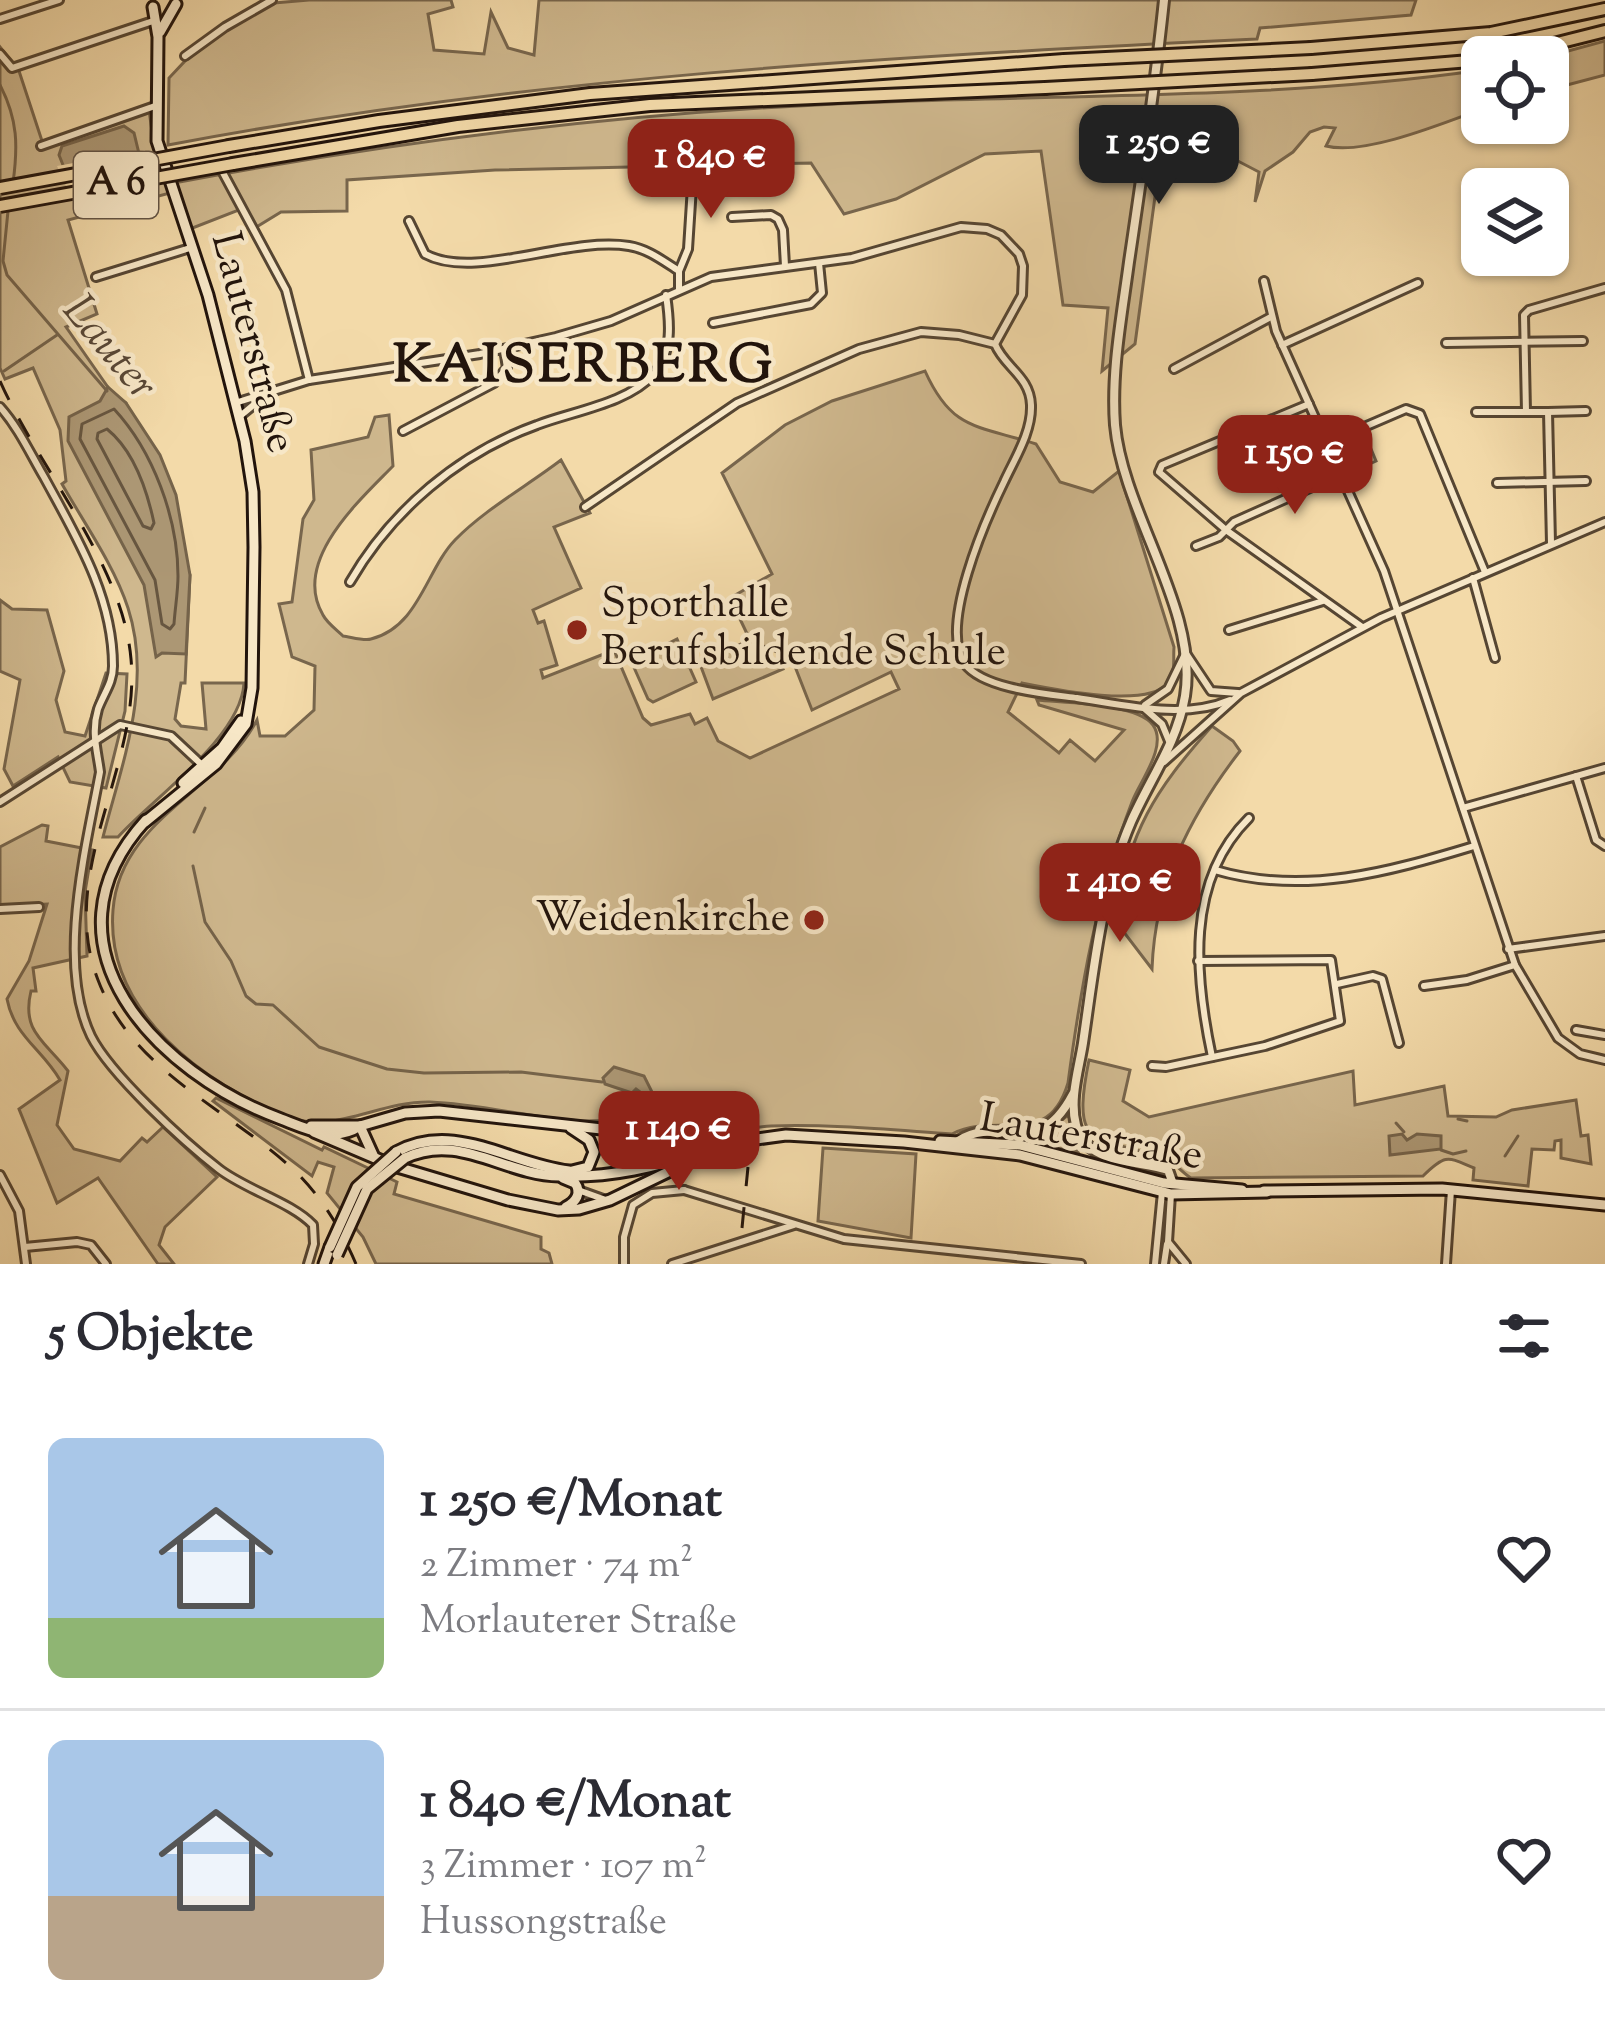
<!DOCTYPE html>
<html lang="de">
<head>
<meta charset="utf-8">
<style>
  :root { --surface:#fff; --page:#f7f7f7; --text:#2b2b33; --muted:#7c7c81; --line:#e1e1e2; --accent:#8f2418 }
  body { margin:0; font-family:"Sorts Mill Goudy",serif; background:var(--page); color:var(--text); height:100vh; display:flex; flex-direction:column; font-size:45px; white-space:nowrap }
  * { box-sizing:border-box; margin:0 }
  p { font-size:39px; color:var(--muted) }
  .icon { flex:none; width:66px; height:66px; fill:none; stroke:currentColor; stroke-width:2; stroke-linecap:round; stroke-linejoin:round }
  .map { position:relative; height:1264px; overflow:hidden }
  .side { display:flex; flex-direction:column; background:var(--surface); flex:1 }
  .side>* { flex:none }
  .tools { position:absolute; left:1461px; top:36px; display:grid; gap:24px }
  .tools a { display:grid; place-items:center; width:108px; height:108px; border-radius:18px; background:var(--surface); box-shadow:0 3px 9px #0004; font-size:60px }
  .price { position:absolute; translate:-50% -102px; padding:0 27px; border-radius:24px; background:var(--accent); color:#fff; font-size:39px; line-height:78px; filter:drop-shadow(0 3px 6px #0008) }
  .price::after { content:''; position:absolute; left:50%; top:72px; width:36px; height:27px; margin-left:-18px; background:inherit; clip-path:polygon(0 0,100% 0,50% 100%) }
  .price.current { background:#222; color:#fff }
  ul { padding:0; list-style:none }
  li { display:flex; align-items:center; gap:36px; height:300px; padding:0 48px }
  li+li { border-top:3px solid var(--line) }
  li span { display:grid; place-items:center; flex:none; width:336px; height:240px; border-radius:18px; color:#555 }
  li>.icon { margin-inline-start:auto }
  span .icon { width:144px; height:144px; fill:#fffc; stroke-width:1 }
  li b { font-size:51px }
  h2 { display:flex; justify-content:space-between; align-items:center; height:144px; padding:0 48px; font-size:51px }
  .map>svg:first-child { display:block }
  .green { fill:#cfb88e; stroke:#78664d; stroke-width:3 }
  .water { fill:#ac9774; stroke:#75634a; stroke-width:3 }
  .pier { fill:#f3daa9 }
  .lines { fill:none; stroke-linecap:round; stroke-linejoin:round }
  .shore { stroke:#675640; stroke-width:3 }
  .stream { stroke:#75634a; stroke-width:3 }
  .minor-casing { stroke:#564633; stroke-width:12 }
  .tertiary-casing { stroke:#564633; stroke-width:14 }
  .secondary-casing { stroke:#22140c; stroke-width:15 }
  .motorway-casing { stroke:#22140c; stroke-width:16 }
  .minor { stroke:#f7e7c7; stroke-width:6 }
  .tertiary { stroke:#f7e7c7; stroke-width:8 }
  .secondary { stroke:#f7e7c7; stroke-width:9 }
  .motorway { stroke:#f3daa9; stroke-width:10 }
  .rail { stroke:#22140c; stroke-width:3; stroke-dasharray:21 21; stroke-linecap:butt }
  .secondary-bridge-casing { stroke:#22140c; stroke-width:15; stroke-linecap:butt }
  .motorway-bridge-casing { stroke:#22140c; stroke-width:16; stroke-linecap:butt }
  .secondary-bridge { stroke:#f7e7c7; stroke-width:9 }
  .motorway-bridge { stroke:#f3daa9; stroke-width:10 }
  .poi-dot { fill:#8f2418; stroke:#f7e7c7; stroke-width:4.5 }
  .labels { text-anchor:middle; dominant-baseline:central; stroke-width:9; stroke-linejoin:round; paint-order:stroke }
  .shield { fill:#f7e7c7; stroke:#625344; stroke-width:3 }
  .shield-label { font-size:39px; font-weight:bold; fill:#22140c }
  .street-label { font-size:42px; fill:#22140c; stroke:#f7e7c7 }
  .poi-label { font-size:42px; fill:#22140c; stroke:#f7e7c7; text-anchor:start }
  .water-label { font-size:45px; font-style:italic; fill:#594836; stroke:#f7e7c7 }
  .district-label { font-size:54px; font-weight:bold; letter-spacing:3px; fill:#22140c; stroke:#f7e7c7 }
</style>
</head>
<body>
<div class="map">
<svg width="1605" height="1264" viewBox="0 0 1605 1264">
  <rect width="100%" height="100%" fill="#f3daa9"/>
  <filter id="stains"><feTurbulence type="fractalNoise" baseFrequency=".00167" numOctaves="4"/><feColorMatrix values="0 0 0 0 .2 0 0 0 0 .09 0 0 0 0 .02 0 0 0 .5 -.17"/></filter>
  <radialGradient id="worn" r=".72"><stop offset=".6" stop-color="#630" stop-opacity="0"/><stop offset="1" stop-color="#630" stop-opacity=".3"/></radialGradient>
  <g class="green">
    <path d="M309,0H451L453,7L428,14L434,50L484,54L491,12L508,48L534,55L539,0H1416L1411,15L1260,28L1257,39C892,56 527,77 168,145L169,78L186,60L227,30L274,3Z"/>
    <polygon points="1605,41 1605,75 1548,90 1546,57"/>
    <path d="M0,47L19,71L44,147L149,110L154,146L170,193L68,220L97,314L66,327L112,393L126,403L190,575L185,683H181L175,719L181,726L206,729L202,683H244C241,738 154,797 118,837H103C122,763 153,685 128,608C114,565 84,523 62,484L66,481L60,430L33,368L5,379L0,368Z"/>
    <path d="M1482,70V109C1444,123 1364,156 1326,146L1335,128L1324,127L1310,132L1293,152L1265,171L1255,202L1259,172L1165,123L1135,344L1102,371L1108,308L1063,305L1041,151L985,154L896,199L844,214L811,163L495,170L347,180V211L281,212L253,229L241,209L190,229L174,183C418,137 664,108 912,101C1102,95 1294,97 1482,70Z"/>
    <path d="M925,371C952,431 977,425 1036,444L1060,482L1093,492L1119,471L1174,647C1173,659 1176,673 1168,683C1148,709 1052,689 1022,683L1008,712L1059,753L1070,740L1095,761L1124,730L1039,705L1037,700C1063,703 1137,703 1153,725C1168,746 1140,781 1132,802C1097,893 1081,986 1068,1083C1048,1151 997,1110 952,1134C892,1130 831,1124 771,1126C747,1127 723,1135 699,1135C674,1134 652,1126 628,1122C612,1120 598,1121 582,1121C531,1118 481,1104 430,1102C379,1101 333,1135 288,1117C204,1084 105,1012 113,910C120,819 219,792 257,720L260,736H285L314,710L315,666L292,657L279,604L292,602L303,519L314,500L311,450L368,437L375,417L389,415L393,466C360,500 291,561 323,615C327,623 337,630 343,636C351,637 364,641 371,639C419,627 426,570 455,540C484,510 527,486 561,460L590,513L554,527L581,588L533,610L538,623L544,621L557,665L541,670L543,678L614,650L643,718L651,725L690,714L695,724L707,718L718,741L750,758L899,689L891,672L812,710L794,664L812,656L809,651L788,661L779,653L750,640L730,598L772,574L722,473L785,425L832,401Z"/>
    <polygon points="1366,437 1376,461 1347,474 1339,447"/>
    <polygon points="0,600 12,609 47,610 64,671 56,700 65,732 85,736 106,673 127,674 125,711 106,788 70,782 58,757 13,786 4,769 20,680 0,671"/>
    <polygon points="677,639 696,682 653,702 648,699 628,654 635,650 643,656"/>
    <polygon points="741,644 752,653 779,661 783,669 713,699 700,664 718,656 719,660 727,657 725,651"/>
    <path d="M1212,726L1233,741L1240,751C1189,817 1155,885 1152,969L1113,918C1133,827 1151,795 1212,726Z"/>
    <path d="M42,825L48,826L46,841L92,850L85,892L87,956L33,968L36,991H31C21,1032 45,1041 68,1071L57,1125L74,1149L120,1161L142,1138L147,1142L163,1127L217,1177L165,1227L159,1245L174,1264H158L98,1178L57,1203L19,1109L60,1080C42,1049 14,1036 7,999L29,961L47,904L0,906V847Z"/>
    <path d="M1089,1060L1130,1070L1123,1101L1149,1117L1353,1071L1355,1105L1444,1086L1448,1116L1496,1117L1512,1110L1576,1100L1581,1136L1588,1135L1591,1164L1561,1158V1140L1555,1141L1554,1150L1532,1149L1528,1186L1473,1180L1474,1168C1448,1157 1446,1153 1423,1176L1191,1178C1183,1173 1177,1165 1169,1161C1099,1132 1069,1158 1089,1060Z"/>
    <polygon points="216,1098 322,1150 324,1147 397,1182 394,1194 541,1237 541,1249 549,1253 552,1264 376,1264 363,1237 327,1193 334,1167 318,1162 312,1176 213,1101"/>
    <polygon points="1067,1116 1072,1119 1072,1138 1078,1152 1006,1138 1044,1133"/>
    <polygon points="823,1148 916,1154 911,1238 818,1221"/>
  </g>
  <g class="water">
    <polygon points="124,126 134,133 141,162 71,185 59,155 62,146"/>
    <polygon points="108,387 126,403 160,455 176,495 190,575 186,654 162,653 156,657 144,585 68,441 69,417 100,401"/>
    <polygon points="614,1067 644,1076 655,1098 651,1100 636,1089 632,1093 605,1084 603,1078"/>
    <polygon points="1402,1134 1407,1140 1417,1134 1441,1136 1441,1149 1390,1155 1389,1136"/>
  </g>
  <polygon class="pier" points="145,150 147,162 142,177 68,190 57,166"/>
  <g class="lines">
    <g class="shore">
      <path d="M114,409C153,451 178,518 178,576C178,592 175,608 174,624L170,629L162,624L155,580L80,439L82,424Z"/>
      <path d="M107,429C133,450 147,490 154,523L151,529L143,526L97,439L98,433Z"/>
    </g>
    <g class="stream">
      <path d="M0,85C18,120 18,146 13,183"/>
      <polyline points="8,211 3,261 7,275 107,391"/>
      <polyline points="4,371 57,335"/>
      <polyline points="194,832 205,808"/>
      <polyline points="193,866 205,922 231,961 246,996 256,1004 273,1005 319,1047 387,1069 424,1073 521,1072 602,1082"/>
      <polyline points="1458,1119 1467,1121"/>
      <polyline points="1396,1123 1404,1132"/>
      <polyline points="1441,1150 1453,1154 1466,1151"/>
      <polyline points="1505,1156 1518,1136"/>
    </g>
    <g class="minor-casing">
      <g id="minor">
        <polyline points="0,19 59,0"/>
        <polyline points="0,54 12,68 156,20"/>
        <polyline points="185,56 225,27 272,0"/>
        <polyline points="41,146 155,106"/>
        <polyline points="221,169 286,290 309,380"/>
        <polyline points="732,217 771,215 778,219 783,230 785,266"/>
        <path d="M409,221L425,254C475,281 567,236 629,246C648,249 663,261 679,271"/>
        <polyline points="96,277 190,248"/>
        <polyline points="1264,281 1276,331 1384,571 1515,965 1558,1038 1580,1054 1605,1060"/>
        <polyline points="679,289 679,271 688,249 693,171"/>
        <polyline points="713,323 811,304 822,293 819,263"/>
        <polyline points="1446,343 1583,341"/>
        <path d="M995,344C1004,367 1030,376 1031,405C1032,432 1015,458 1004,482C986,519 938,627 965,664C983,689 1047,694 1077,698C1125,705 1184,720 1230,700"/>
        <polyline points="1282,345 1418,283"/>
        <polyline points="1174,369 1271,317"/>
        <polyline points="235,403 309,380 480,354 556,337 611,321 711,277 852,258 961,227 987,229 1001,235 1019,254 1023,266 1022,295 995,344"/>
        <polyline points="1309,404 1162,465 1159,472 1226,530 1362,627"/>
        <path d="M0,407C18,427 30,453 44,477C76,536 113,596 113,666C113,683 104,693 98,709C91,732 97,749 100,772C86,848 56,963 91,1036C110,1074 184,1142 219,1169C246,1190 291,1202 313,1225L314,1244L308,1264"/>
        <polyline points="1476,412 1526,412"/>
        <polyline points="1548,412 1586,411"/>
        <polyline points="239,417 263,397"/>
        <polyline points="403,431 494,383 507,368 504,349"/>
        <polyline points="1327,443 1406,409 1420,414 1485,572"/>
        <polyline points="1497,483 1586,481"/>
        <polyline points="585,507 737,403 859,349 921,332 959,335 995,344"/>
        <polyline points="1551,543 1548,412 1526,412 1524,315 1529,310 1605,288"/>
        <polyline points="1196,546 1219,537 1234,522 1341,474"/>
        <polyline points="1473,578 1495,658"/>
        <path d="M350,582C391,511 459,453 537,425C573,411 627,404 654,374C673,352 670,322 666,295"/>
        <polyline points="1229,630 1323,601"/>
        <polyline points="1187,655 1211,691 1238,693"/>
        <polyline points="1145,705 1168,689 1184,656"/>
        <polyline points="1145,709 1162,724 1169,741"/>
        <polyline points="1164,762 1241,693 1381,618 1605,522"/>
        <polyline points="1576,776 1596,840 1605,846"/>
        <polyline points="0,802 120,725 171,736 203,766"/>
        <polyline points="1463,808 1605,768"/>
        <path d="M1215,870C1304,896 1388,872 1474,846"/>
        <polyline points="0,909 39,907"/>
        <polyline points="1508,949 1605,936"/>
        <polyline points="1337,984 1373,976 1382,979 1399,1043"/>
        <polyline points="1424,986 1467,980 1515,965"/>
        <polyline points="1576,1030 1605,1035"/>
        <path d="M1212,1057C1195,977 1185,881 1249,818"/>
        <polyline points="1152,1066 1166,1067 1265,1046 1340,1021 1331,960 1198,961"/>
        <polyline points="0,1175 19,1211 26,1264"/>
        <polyline points="578,1190 603,1199"/>
        <polyline points="684,1190 844,1239 1081,1264"/>
        <polyline points="1171,1194 1168,1242 1186,1264"/>
        <polyline points="25,1247 77,1242 91,1245 106,1264"/>
        <polyline points="624,1264 624,1237 633,1205 652,1193 684,1190"/>
        <polyline points="672,1264 794,1225"/>
        <polyline points="1155,1264 1162,1192"/>
        <polyline points="1164,1264 1167,1244"/>
        <polyline points="1446,1264 1451,1190"/>
      </g>
    </g>
    <g class="tertiary-casing">
      <g id="tertiary">
        <path d="M1164,0C1155,88 1142,175 1129,262C1122,315 1111,371 1115,425C1123,513 1199,610 1185,696C1177,743 1150,779 1131,822C1101,892 1094,969 1083,1043C1079,1069 1069,1099 1076,1125C1086,1165 1137,1160 1168,1170L1173,1184"/>
        <path d="M958,1141C1001,1113 1037,1163 1073,1094"/>
      </g>
    </g>
    <g class="secondary-casing">
      <g id="secondary">
        <polyline points="160,32 176,4"/>
        <polyline points="183,783 222,748 241,721"/>
        <path d="M146,820C32,945 158,1074 281,1119C307,1129 334,1143 360,1126"/>
        <polyline points="145,822 216,764 246,724 252,688 254,547 253,492 245,441 208,295 157,141 158,37 153,7"/>
        <polyline points="311,1126 360,1126 405,1113 439,1111 728,1143"/>
        <polyline points="360,1126 374,1157"/>
        <polyline points="571,1128 589,1140 594,1152 588,1167 572,1171"/>
        <polyline points="314,1132 394,1166 508,1200 558,1210 579,1209 610,1200 728,1143 786,1135 904,1142 1020,1155 1171,1194 1267,1192"/>
        <polyline points="940,1141 1020,1145 1164,1183 1242,1190"/>
        <path d="M396,1152C455,1120 509,1164 569,1171"/>
        <path d="M405,1158C459,1132 504,1175 559,1176C611,1178 657,1167 706,1150"/>
        <path d="M563,1178L575,1183C582,1193 576,1202 566,1207"/>
        <polyline points="1264,1191 1442,1189 1605,1205"/>
        <polyline points="324,1264 330,1247"/>
      </g>
    </g>
    <g class="motorway-casing">
      <g id="motorway">
        <polyline points="1311,48 1491,33 1605,9"/>
        <polyline points="1502,57 1605,31"/>
        <polyline points="1312,74 1482,60"/>
        <polyline points="229,146 379,121 590,94 1064,60"/>
        <polyline points="233,164 458,126 650,105 1045,88"/>
      </g>
    </g>
    <use href="#minor" class="minor"/>
    <use href="#tertiary" class="tertiary"/>
    <use href="#secondary" class="secondary"/>
    <use href="#motorway" class="motorway"/>
    <g class="rail">
      <path d="M0,381C38,467 123,564 131,659C141,767 56,872 98,980C133,1073 229,1108 297,1173C323,1199 342,1231 356,1264"/>
      <polyline points="742,1228 748,1167"/>
    </g>
    <g class="secondary-bridge-casing">
      <g id="secondary-bridge">
        <polyline points="330,1247 357,1187 396,1152"/>
        <polyline points="337,1255 367,1189 405,1158"/>
      </g>
    </g>
    <g class="motorway-bridge-casing">
      <g id="motorway-bridge">
        <polyline points="1064,60 1311,48"/>
        <polyline points="1045,88 1312,74"/>
        <polyline points="0,188 229,146"/>
        <polyline points="0,206 233,164"/>
      </g>
    </g>
    <use href="#secondary-bridge" class="secondary-bridge"/>
    <use href="#motorway-bridge" class="motorway-bridge"/>
  </g>
  <g class="poi-dot">
    <circle cx="577" cy="630" r="12"/>
    <circle cx="814" cy="920" r="12"/>
  </g>
  <g class="labels">
    <rect class="shield" x="74" y="152" width="84" height="66" rx="9"/>
    <g class="shield-label">
      <text x="116" y="185">A 6</text>
    </g>
    <g class="street-label">
      <text transform="translate(251 343) rotate(75)">Lauterstraße</text>
      <text transform="translate(1091 1139) rotate(10)">Lauterstraße</text>
    </g>
    <g class="poi-label">
      <text x="601" y="606">Sporthalle<tspan x="601" dy="48">Berufsbildende Schule</tspan></text>
      <text x="790" y="920" text-anchor="end">Weidenkirche</text>
    </g>
    <g class="water-label">
      <text transform="translate(108 349) rotate(50)">Lauter</text>
    </g>
    <g class="district-label">
      <text x="584" y="368">KAISERBERG</text>
    </g>
  </g>
  <rect width="100%" height="100%" filter="url(#stains)"/>
  <rect width="100%" height="100%" fill="url(#worn)"/>
</svg>
<div class="tools">
<a><svg class="icon" aria-label="locate" viewBox="0 0 24 24"><circle cx="12" cy="12" r="6"/><path d="M12 2v4M12 18v4M2 12h4M18 12h4"/></svg></a>
<a><svg class="icon" aria-label="layers" viewBox="0 0 24 24"><path d="M12 4l9 5-9 5-9-5zM3 14l9 5 9-5"/></svg></a>
</div>
<b class="price current" style="left:1159px;top:207px">1 250 €</b>
<b class="price" style="left:711px;top:221px">1 840 €</b>
<b class="price" style="left:1295px;top:517px">1 150 €</b>
<b class="price" style="left:1120px;top:945px">1 410 €</b>
<b class="price" style="left:679px;top:1193px">1 140 €</b>
</div>
<section class="side">
<h2>5 Objekte<svg class="icon" aria-label="filters" viewBox="0 0 24 24"><path d="M4 7h16M4 17h16"/><circle cx="9" cy="7" r="2"/><circle cx="15" cy="17" r="2"/></svg></h2>
<ul>
<li><span style="background:linear-gradient(#a9c7e8 75%,#8fb573 0)"><svg class="icon" aria-label="home" viewBox="0 0 24 24"><path d="M3 11l9-7 9 7M6 9v11h12V9"/></svg></span><div><b>1 250 €/Monat</b><p>2 Zimmer · 74 m²</p><p>Morlauterer Straße</p></div><svg class="icon" aria-label="heart" viewBox="0 0 24 24"><path d="M12 20l-8-8c-3-5 5-10 8-4 3-6 11-1 8 4z"/></svg></li>
<li><span style="background:linear-gradient(#a9c7e8 65%,#b9a48a 0)"><svg class="icon" aria-label="home" viewBox="0 0 24 24"><path d="M3 11l9-7 9 7M6 9v11h12V9"/></svg></span><div><b>1 840 €/Monat</b><p>3 Zimmer · 107 m²</p><p>Hussongstraße</p></div><svg class="icon" aria-label="heart" viewBox="0 0 24 24"><path d="M12 20l-8-8c-3-5 5-10 8-4 3-6 11-1 8 4z"/></svg></li>
</ul>
</section>
</body>
</html>
